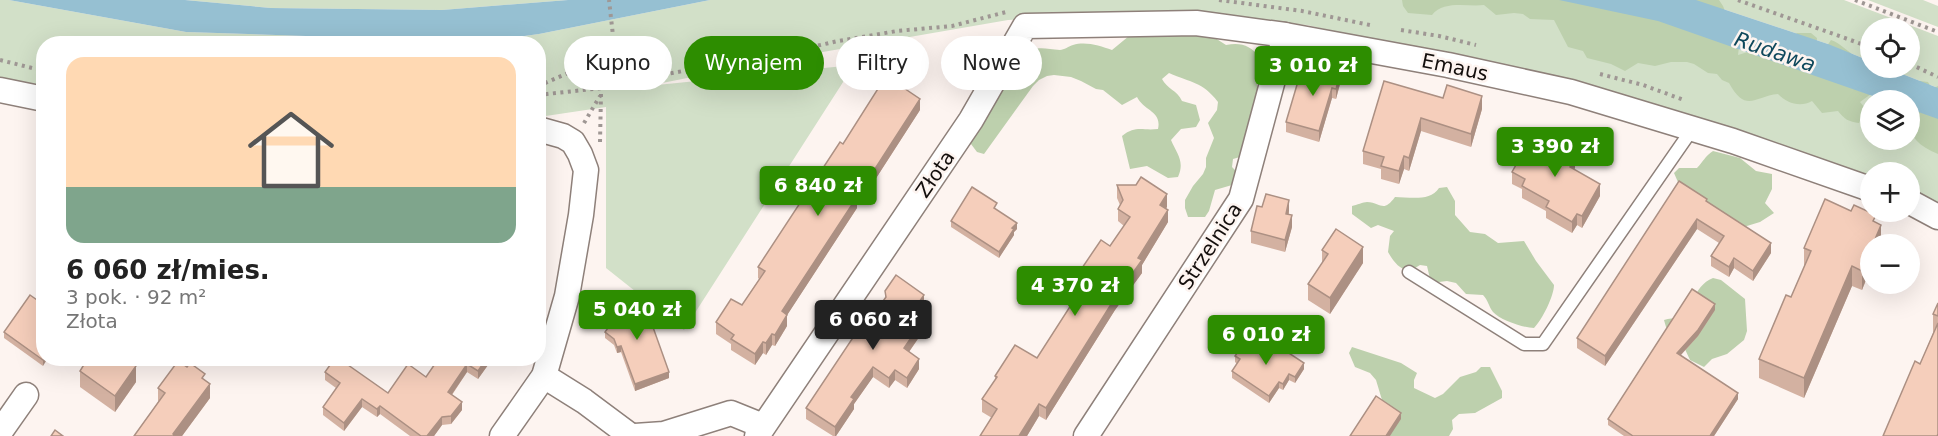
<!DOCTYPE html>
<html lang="pl">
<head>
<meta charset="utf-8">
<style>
  :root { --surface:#fff; --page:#f6f6f6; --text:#222; --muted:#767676; --accent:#2d8d00 }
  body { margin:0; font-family:"DejaVu Sans",sans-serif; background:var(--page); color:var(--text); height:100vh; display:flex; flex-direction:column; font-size:22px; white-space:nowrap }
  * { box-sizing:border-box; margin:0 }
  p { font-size:20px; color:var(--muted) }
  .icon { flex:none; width:33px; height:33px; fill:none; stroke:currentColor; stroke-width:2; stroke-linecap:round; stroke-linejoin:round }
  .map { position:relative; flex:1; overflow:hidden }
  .details { position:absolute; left:36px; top:36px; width:510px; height:330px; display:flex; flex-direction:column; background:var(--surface); border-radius:24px; box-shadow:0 6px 24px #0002 }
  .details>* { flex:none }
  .hud { position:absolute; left:564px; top:36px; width:570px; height:54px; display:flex; gap:12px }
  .controls { position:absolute; left:1860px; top:18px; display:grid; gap:12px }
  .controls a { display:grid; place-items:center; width:60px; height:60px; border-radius:50%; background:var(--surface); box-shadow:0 6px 24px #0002; font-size:30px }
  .price { position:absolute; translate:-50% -51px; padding:0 14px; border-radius:6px; background:var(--accent); color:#fff; font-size:20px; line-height:39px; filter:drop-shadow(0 2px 3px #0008) }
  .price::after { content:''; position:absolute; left:50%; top:36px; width:18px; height:14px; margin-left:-9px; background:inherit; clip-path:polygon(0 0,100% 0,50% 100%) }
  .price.current { background:#222; color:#fff }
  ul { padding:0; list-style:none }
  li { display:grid; align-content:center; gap:12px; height:318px; padding:0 30px }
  li span { display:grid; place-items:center; height:186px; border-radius:18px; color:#555 }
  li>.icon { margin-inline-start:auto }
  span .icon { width:108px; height:108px; fill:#fffc; stroke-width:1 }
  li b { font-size:26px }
  .chip { padding:0 21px; border-radius:27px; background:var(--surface); box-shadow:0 6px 24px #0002; font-size:21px; line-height:54px }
  .chip.current { background:var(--accent); color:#fff }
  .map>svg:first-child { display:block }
  .green { fill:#d2e0c8 }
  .forest { fill:#bdd0ad }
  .water { fill:#96c0d2 }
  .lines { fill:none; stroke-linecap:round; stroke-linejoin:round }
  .lane-casing { stroke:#8e807a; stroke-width:15 }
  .street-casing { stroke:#8e807a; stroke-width:27 }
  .path { stroke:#9f9794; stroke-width:4; stroke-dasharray:3 4.5; stroke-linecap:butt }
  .lane { stroke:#fff; stroke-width:12 }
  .street { stroke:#fff; stroke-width:24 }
  .wall { fill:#d3b1a1 }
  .shaded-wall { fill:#ac9083 }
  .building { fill:#f5cebb; stroke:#ac9083; stroke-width:1.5 }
  .labels { text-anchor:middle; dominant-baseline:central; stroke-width:5; stroke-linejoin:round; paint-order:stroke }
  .street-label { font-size:20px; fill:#130e0c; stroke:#fdf4f0 }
  .water-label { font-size:21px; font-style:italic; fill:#0f485c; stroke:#fdf4f0 }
</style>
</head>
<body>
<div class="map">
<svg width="1938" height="436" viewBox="0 0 1938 436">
  <rect width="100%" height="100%" fill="#fdf4f0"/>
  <g class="green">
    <polygon points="0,0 9,0 186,32 482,42 539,34 710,0 1559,0 1658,21 1884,100 1870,100 1870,140 1910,140 1910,109 1938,119 1938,215 1910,202 1910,172 1870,172 1870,185 1399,46 1307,25 1222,18 1057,17 1008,20 788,58 647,86 854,65 684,330 606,268 606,107 539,117 538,44 44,44 43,89 0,80"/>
    <polygon points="185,0 568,0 442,10 271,8"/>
    <polygon points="1696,0 1844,0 1938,36 1938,88 1887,68 1910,68 1910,28 1870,28 1870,61 1828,44"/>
    <polygon points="1868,0 1923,0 1938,6 1938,27"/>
  </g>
  <g class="forest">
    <path d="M1402,0H1719L1723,6L1739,47L1738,55L1781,42L1797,33H1811L1817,38L1816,53L1827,46L1831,40C1841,43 1851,55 1862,61L1870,55L1871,94L1860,102L1865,108L1859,123C1849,122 1844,119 1838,111L1822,113L1812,101C1800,108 1787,103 1778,94C1755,96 1746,114 1729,83L1722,80L1717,74L1708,73L1694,64L1687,62H1671L1655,66L1638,63L1625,71L1611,64L1587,58L1583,51L1568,47L1554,20L1530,19L1523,14L1514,13L1496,15L1484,5C1467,7 1444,0 1432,15L1408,13L1403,6Z"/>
    <path d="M1152,32L1212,36L1226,45C1242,42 1250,46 1260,57L1257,80L1258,95L1240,157L1233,159L1232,167L1237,172L1238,180L1232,185L1215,190L1209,211L1205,217H1188L1185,208V200L1193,186L1203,174L1206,167V158L1214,138L1208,123L1217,110L1218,102C1202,81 1191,83 1169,73L1162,79C1167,89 1177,90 1182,101L1196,105L1200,120L1196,127L1181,129L1171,140C1177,154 1185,161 1178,177L1168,178L1147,166L1130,169L1122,136C1136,125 1142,131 1158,129C1162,111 1144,111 1137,97L1122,105L1103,90L1096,89L1081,81L1071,77L1054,75L1047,76L1039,80L1033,86L984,154L977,152L968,140L970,133L1023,55C1035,45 1045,49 1060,50C1064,50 1069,46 1073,45C1086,41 1100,46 1112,50L1129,36Z"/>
    <path d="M1920,81L1928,82L1932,89L1938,86V154C1900,139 1903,113 1920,81Z"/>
    <path d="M1713,151L1740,158L1756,171L1772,174V189L1765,203L1774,213L1760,222L1737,229L1681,189L1674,173L1679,168H1697C1703,162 1705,156 1713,151Z"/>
    <path d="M1447,187L1455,201V215L1470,232L1485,234L1498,243L1524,241L1536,261L1554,285C1554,296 1542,320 1534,328C1524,328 1500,320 1493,312C1489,307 1488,300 1483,295L1466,294L1456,283L1447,281L1431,283L1427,266L1420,265C1405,276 1396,266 1388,252L1390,236L1394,231L1378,225L1371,228L1352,214V206C1357,205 1363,202 1367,202C1382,203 1383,213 1395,197C1409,197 1430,202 1439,188Z"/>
    <path d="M1713,278L1721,280L1745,299L1747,331L1744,340L1727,354L1712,359L1704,367L1690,360L1683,345L1666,327L1664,320C1669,318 1674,319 1678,317C1694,312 1692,286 1713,278Z"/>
    <polygon points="1352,347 1401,363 1417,373 1414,380 1414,388 1435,398 1443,394 1460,377 1476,372 1481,367 1490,367 1502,391 1502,398 1475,413 1459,414 1452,420 1453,429 1449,436 1381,436 1386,424 1382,400 1376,380 1370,373 1355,367 1349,353"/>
  </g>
  <g class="water">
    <polygon points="9,0 185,0 271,8 442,10 568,0 710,0 539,34 482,42 186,32"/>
    <polygon points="1559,0 1696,0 1828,44 1870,61 1870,68 1887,68 1938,88 1938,119 1910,109 1910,100 1884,100 1658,21"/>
  </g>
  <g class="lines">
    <g class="lane-casing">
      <polyline id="lane" points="1409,272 1524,344 1543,344 1693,128"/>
    </g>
    <g class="street-casing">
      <g id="street">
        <polyline points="0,90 44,99"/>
        <polyline points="1910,202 1938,217"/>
        <polyline points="544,376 584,401 631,436"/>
        <polyline points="0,432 26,395"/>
        <polyline points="502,436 544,376 567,296 581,215 586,170 580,154 573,142 563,136 538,129"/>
        <polyline points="635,436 664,434 731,413 763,426"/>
        <polyline points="757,436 971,120 1025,26 1196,23 1285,35 1448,65 1571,92 1733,141 1870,189"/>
        <polyline points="1086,436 1241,199 1285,35"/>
      </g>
    </g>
    <g class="path">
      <polyline points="1219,0 1302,11 1370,25"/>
      <polyline points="1738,0 1870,47"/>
      <polyline points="1855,0 1938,32"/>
      <polyline points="1401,30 1439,36 1476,45"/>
      <polyline points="0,60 44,71"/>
      <polyline points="1910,64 1938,77"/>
      <polyline points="1600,74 1643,85 1684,100"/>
      <polyline points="538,86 608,56 615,46"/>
      <polyline points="604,87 617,71 609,0"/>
      <polyline points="538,95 602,88 627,79 655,76 790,52 838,41 897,31 952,26 1006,12"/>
      <polyline points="584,123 600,96"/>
      <polyline points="600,142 601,94"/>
    </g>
    <use href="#lane" class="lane"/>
    <use href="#street" class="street"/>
  </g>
  <g class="wall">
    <polygon points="1341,80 1336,99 1332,98 1319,142 1286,132 1286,122 1309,81"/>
    <polygon points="1384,81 1482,109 1471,147 1421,131 1409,171 1404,169 1399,184 1381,179 1381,169 1363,164 1363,151"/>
    <polygon points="920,110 862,200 857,204 857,208 787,315 787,326 775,346 772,345 766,355 763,353 755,365 731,350 731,344 716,334 716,322 742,305 759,279 758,278 758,267 843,144"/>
    <polygon points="1575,168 1574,169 1600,196 1582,228 1577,225 1572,233 1546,218 1546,211 1522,198 1522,189 1512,184 1512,172"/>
    <polygon points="1117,185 1167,207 1166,208 1168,222 1142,265 1142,273 1115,310 1046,420 1039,416 1027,436 980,436 992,418 982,412 982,399 995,380 995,376 1037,358 1085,283 1082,281 1082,268 1110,246 1124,226 1118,221 1118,209 1120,205 1117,198"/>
    <polygon points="1707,202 1771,253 1753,281 1734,268 1729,277 1711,266 1711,256 1719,243 1697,229 1605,366 1577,348 1577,338"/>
    <polygon points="997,209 997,210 1017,229 1014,232 1014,235 999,258 951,227 951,221"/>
    <polygon points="1289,211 1289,214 1292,227 1285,252 1251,243 1251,231"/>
    <polygon points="1876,222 1881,244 1862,290 1852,286 1804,398 1759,378 1759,359 1791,297 1804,267 1804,248"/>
    <polygon points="1322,250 1363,263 1330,314 1308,300 1308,284 1322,263"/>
    <polygon points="885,291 924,306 920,312 926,327 909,352 919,369 907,388 895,380 889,388 873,377 854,404 854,409 836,436 833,436 806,419 806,408 885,298"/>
    <polygon points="1938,303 1938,436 1920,364 1933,333 1933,314"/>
    <polygon points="44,305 43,366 4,338 4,332"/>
    <polygon points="1715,310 1698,336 1681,355 1738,399 1714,436 1624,436 1608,425 1608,419"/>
    <polygon points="606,320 669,378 635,391 621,352 617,353 614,345 605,338 605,332 608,328 606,327"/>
    <polygon points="1261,352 1304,369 1295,383 1289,380 1283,390 1279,388 1269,403 1232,378 1232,371 1237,364 1235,362 1235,356"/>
    <polygon points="439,358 493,358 478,379 467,372 452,395 462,410 451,424 442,425 434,436 410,436 380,414 377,417 362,407 344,431 323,415 323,407 336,388 325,380 325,372 388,393 426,377"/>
    <polygon points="80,371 136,382 115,412 80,387"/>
    <polygon points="205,380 210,398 182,436 134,436 158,402 158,388"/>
  </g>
  <g class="shaded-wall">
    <polygon points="1341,70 1341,80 1336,99 1336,89"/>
    <polygon points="1332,88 1332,98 1319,142 1319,131"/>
    <polygon points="1482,96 1482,109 1471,147 1471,134"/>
    <polygon points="920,99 920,110 862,200 857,204 857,208 782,323 782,311 854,195"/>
    <polygon points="1421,118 1421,131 1409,171 1409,158"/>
    <polygon points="1404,156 1404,169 1399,184 1399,171"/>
    <polygon points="1575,157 1575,168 1570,178 1570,167"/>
    <polygon points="540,181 540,191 538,191 538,182"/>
    <polygon points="1600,184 1600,196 1582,228 1582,216"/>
    <polygon points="1167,194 1167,207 1160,217 1160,205"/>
    <polygon points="1289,200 1289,211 1286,225 1286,214"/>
    <polygon points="1168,210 1168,222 1142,265 1142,273 1115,310 1046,420 1046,408"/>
    <polygon points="1577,214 1577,225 1572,233 1572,222"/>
    <polygon points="1292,215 1292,227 1285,252 1285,240"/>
    <polygon points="1697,219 1697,229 1605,366 1605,356"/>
    <polygon points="1017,223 1017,229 1014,232 1014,235 999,258 999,252 1012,228"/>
    <polygon points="1881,225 1881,244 1873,244"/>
    <polygon points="1771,243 1771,253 1753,281 1753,271"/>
    <polygon points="1363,247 1363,263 1330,314 1330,298"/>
    <polygon points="1870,250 1870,269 1862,290 1862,271"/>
    <polygon points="1734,258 1734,268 1729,277 1729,267"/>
    <polygon points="1852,266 1852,286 1804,398 1804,378"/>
    <polygon points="924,295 924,306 915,319 915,308"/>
    <polygon points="1715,304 1715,310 1698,336 1677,359 1677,353"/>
    <polygon points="787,315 787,326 775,346 775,335"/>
    <polygon points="926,316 926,327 904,359 904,348"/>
    <polygon points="772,334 772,345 766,355 766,343"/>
    <polygon points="763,342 763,353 755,365 755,354"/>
    <polygon points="621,346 621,352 617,353 617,347"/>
    <polygon points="44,358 48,358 43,366 43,360"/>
    <polygon points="487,358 493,358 478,379 478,371"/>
    <polygon points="919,359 919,369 907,388 907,378"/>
    <polygon points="1304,363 1304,369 1295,383 1295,377"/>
    <polygon points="467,364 467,372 448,400 448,392"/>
    <polygon points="136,366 136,382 115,412 115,396"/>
    <polygon points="873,367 873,377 854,404 854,409 836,436 835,436 835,427 851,397"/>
    <polygon points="895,370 895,380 889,388 889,378"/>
    <polygon points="669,372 669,378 635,391 635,384"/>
    <polygon points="1289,374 1289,380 1283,390 1283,384"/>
    <polygon points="1279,382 1279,388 1269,403 1269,396"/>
    <polygon points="210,384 210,398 182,436 173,436 173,434"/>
    <polygon points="1738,393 1738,399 1714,436 1710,436"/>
    <polygon points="362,399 362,407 344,431 344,423"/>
    <polygon points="462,402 462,410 451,424 451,416"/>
    <polygon points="1039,404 1039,416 1027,436 1019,436"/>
    <polygon points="380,406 380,414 377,417 377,409"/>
    <polygon points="1401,413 1401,419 1390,436 1386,436"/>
    <polygon points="442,417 442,425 434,436 427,436"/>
  </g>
  <g class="building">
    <polygon points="1315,62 1341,70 1336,89 1332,88 1319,131 1286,122 1299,78 1309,81"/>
    <polygon points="886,76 920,99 862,189 854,195 857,197 782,311 787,315 775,335 772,334 766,343 763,342 755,354 731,339 734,335 716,322 731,299 742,305 765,271 758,267 840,142 843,144"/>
    <polygon points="1384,81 1443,98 1447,85 1482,96 1471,134 1421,118 1409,158 1404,156 1399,171 1381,166 1384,157 1363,151"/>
    <polygon points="1534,133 1575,157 1570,167 1600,184 1582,216 1577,214 1572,222 1546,207 1549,201 1522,186 1525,179 1512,172"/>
    <polygon points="1141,177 1167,194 1160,205 1168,210 1138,258 1142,260 1115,298 1046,408 1039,404 1019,436 980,436 997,409 982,399 997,377 995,376 1015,345 1037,358 1091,274 1082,268 1101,240 1110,246 1130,217 1118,209 1123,200 1117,185 1136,185"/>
    <polygon points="1679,181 1707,199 1706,201 1771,243 1753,271 1734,258 1729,267 1711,256 1724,236 1697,219 1605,356 1577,338"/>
    <polygon points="972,187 997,203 994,208 1017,223 1012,228 1014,229 999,252 951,221"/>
    <polygon points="1266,194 1289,200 1286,214 1292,215 1285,240 1251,231 1257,206 1262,207"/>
    <polygon points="1825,199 1851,211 1854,205 1876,215 1873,221 1881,225 1873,244 1870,244 1870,250 1862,271 1852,266 1804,378 1759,359 1786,295 1791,297 1811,251 1804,248"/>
    <polygon points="1336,229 1363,247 1330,298 1308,284 1328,254 1322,250"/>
    <polygon points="896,275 924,295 915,308 926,316 904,348 919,359 907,378 895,370 889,378 873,367 851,397 854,399 835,427 806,408 858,330 861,332 886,297 885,291"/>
    <polygon points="1692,289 1715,304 1698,330 1677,353 1738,393 1710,436 1633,436 1608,419"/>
    <polygon points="30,295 44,305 44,358 43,360 4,332"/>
    <polygon points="625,297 639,308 644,302 669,372 635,384 621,346 617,347 614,339 605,332 611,324 606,320"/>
    <polygon points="1938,303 1938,316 1933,314"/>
    <polygon points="1938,323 1938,434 1937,436 1883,436 1915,361 1920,364"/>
    <polygon points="1269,340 1304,363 1295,377 1289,374 1283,384 1279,382 1269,396 1232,371 1240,359 1235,356 1245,342 1261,352"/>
    <polygon points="88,358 125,358 136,366 115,396 80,371"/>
    <polygon points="335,358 338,358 388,393 408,364 426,377 439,358 487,358 478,371 467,364 448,392 462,402 451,416 442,417 427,436 421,436 380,406 377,409 362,399 344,423 323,407 340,383 325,372"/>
    <polygon points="178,361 187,367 190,363 205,374 202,378 210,384 173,434 175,436 134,436 165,393 158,388"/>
    <polygon points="1376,396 1401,413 1386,436 1350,436"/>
    <polygon points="55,430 63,436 51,436"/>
  </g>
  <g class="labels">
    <g class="street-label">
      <text transform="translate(1455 67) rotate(12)">Emaus</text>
      <text transform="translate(935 174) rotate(-56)">Złota</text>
      <text transform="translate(1210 246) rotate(-57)">Strzelnica</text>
    </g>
    <g class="water-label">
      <text transform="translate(1775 52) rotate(19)">Rudawa</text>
    </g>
  </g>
</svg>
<div class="controls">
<a><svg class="icon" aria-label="locate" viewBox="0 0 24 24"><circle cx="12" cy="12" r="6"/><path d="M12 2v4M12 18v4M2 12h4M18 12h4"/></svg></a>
<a><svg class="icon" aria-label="layers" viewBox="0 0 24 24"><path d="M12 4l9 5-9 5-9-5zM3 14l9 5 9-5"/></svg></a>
<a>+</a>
<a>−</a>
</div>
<b class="price" style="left:1313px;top:97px">3 010 zł</b>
<b class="price" style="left:1555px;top:178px">3 390 zł</b>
<b class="price" style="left:818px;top:217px">6 840 zł</b>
<b class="price" style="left:1075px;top:317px">4 370 zł</b>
<b class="price" style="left:637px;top:341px">5 040 zł</b>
<b class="price current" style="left:873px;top:351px">6 060 zł</b>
<b class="price" style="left:1266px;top:366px">6 010 zł</b>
<div class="hud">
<a class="chip">Kupno</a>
<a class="chip current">Wynajem</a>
<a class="chip">Filtry</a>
<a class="chip">Nowe</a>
</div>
<section class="details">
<ul>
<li><span style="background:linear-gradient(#ffd9b3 70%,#7fa58c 0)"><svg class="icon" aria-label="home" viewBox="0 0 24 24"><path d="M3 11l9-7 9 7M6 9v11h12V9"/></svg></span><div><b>6 060 zł/mies.</b><p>3 pok. · 92 m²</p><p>Złota</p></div></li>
</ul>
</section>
</div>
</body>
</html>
